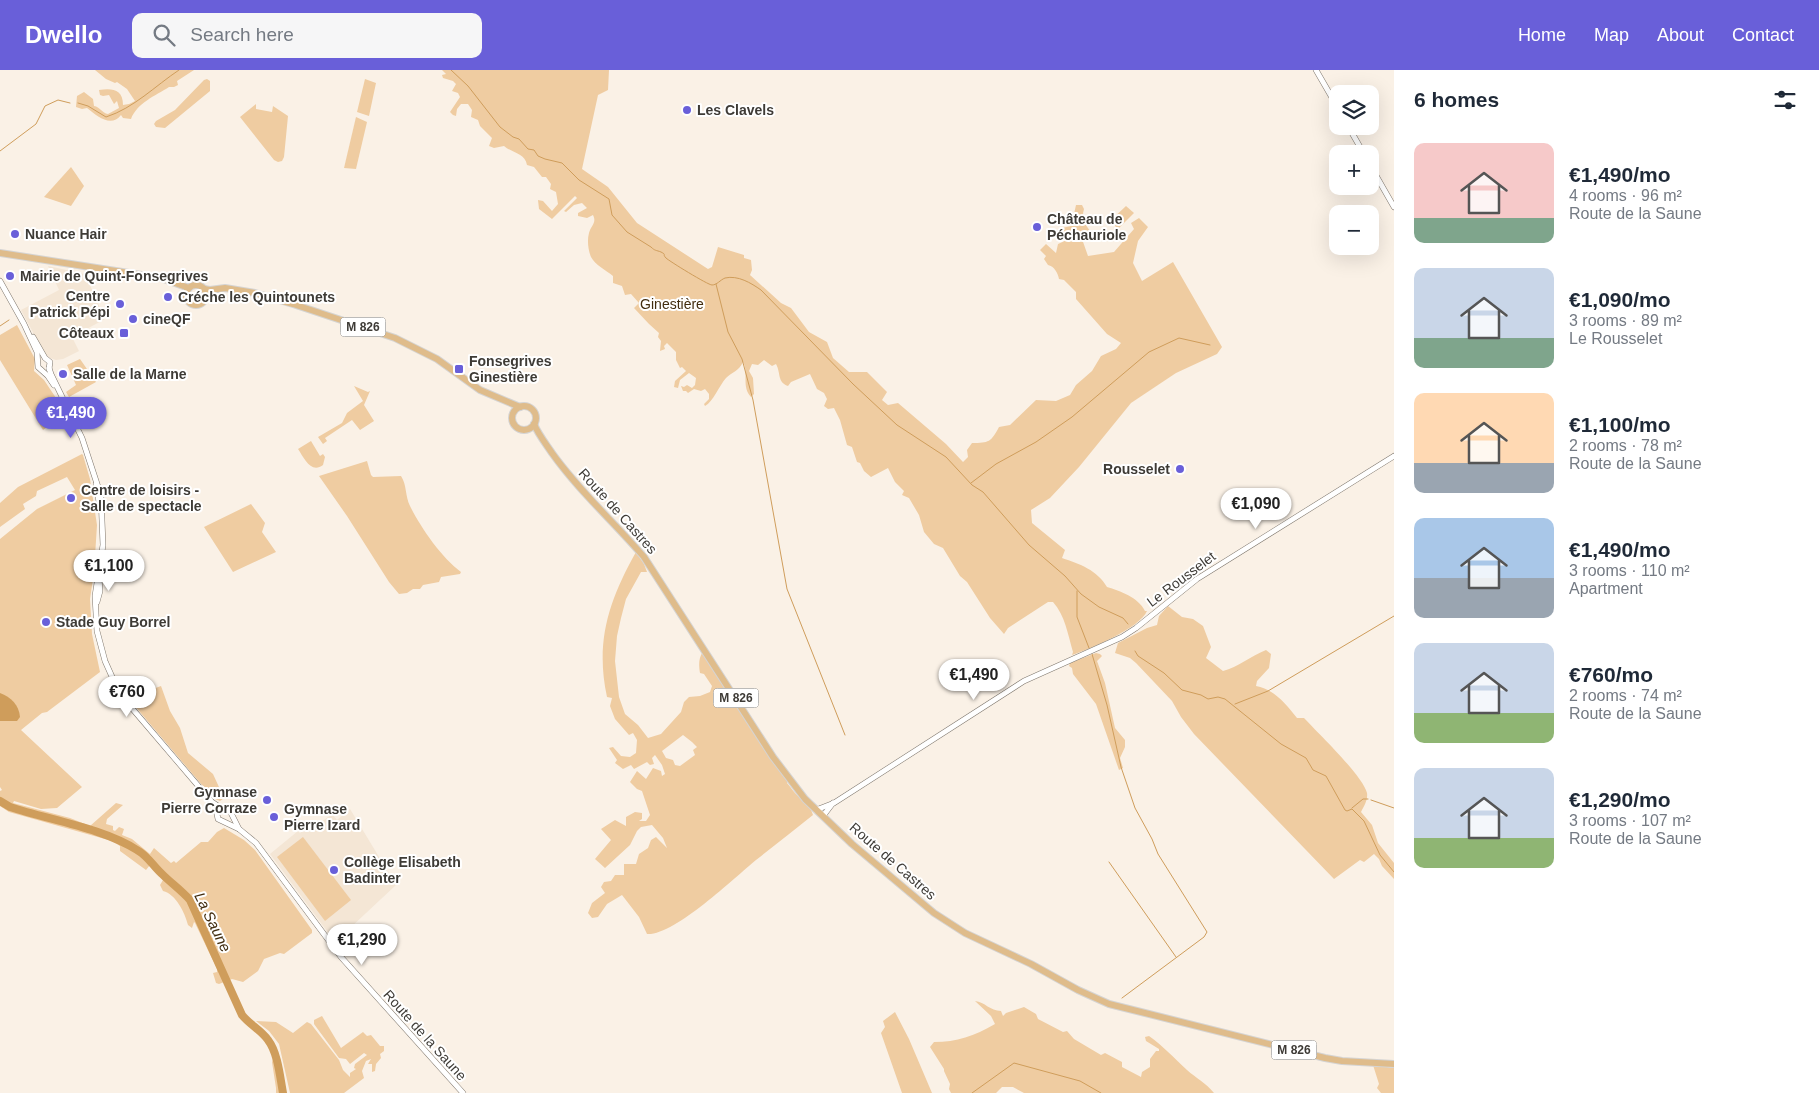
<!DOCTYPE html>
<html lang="en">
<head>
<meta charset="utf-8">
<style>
  :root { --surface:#fff; --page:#f6f6f7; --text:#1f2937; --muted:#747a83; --accent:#695fd9 }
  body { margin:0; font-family:Arial,sans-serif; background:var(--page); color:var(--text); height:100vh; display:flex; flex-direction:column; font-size:19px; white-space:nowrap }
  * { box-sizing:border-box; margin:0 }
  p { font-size:16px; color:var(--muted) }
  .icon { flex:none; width:28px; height:28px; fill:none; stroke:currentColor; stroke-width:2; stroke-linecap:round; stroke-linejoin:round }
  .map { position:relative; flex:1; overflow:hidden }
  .details { display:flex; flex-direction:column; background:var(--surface); width:425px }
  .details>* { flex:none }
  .tools { position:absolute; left:1329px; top:15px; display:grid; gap:10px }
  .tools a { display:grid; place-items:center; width:50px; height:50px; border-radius:10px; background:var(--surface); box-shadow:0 5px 20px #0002; font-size:25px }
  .price { position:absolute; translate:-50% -42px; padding:0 11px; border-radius:18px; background:#fff; color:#222; font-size:16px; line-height:32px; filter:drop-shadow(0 1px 2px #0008) }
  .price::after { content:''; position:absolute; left:50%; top:30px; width:15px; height:11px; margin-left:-8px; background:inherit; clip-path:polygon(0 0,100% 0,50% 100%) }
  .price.current { background:var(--accent); color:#fff }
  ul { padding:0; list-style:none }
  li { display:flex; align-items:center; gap:15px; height:125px; padding:0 20px }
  li span { display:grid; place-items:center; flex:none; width:140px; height:100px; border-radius:10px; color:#555 }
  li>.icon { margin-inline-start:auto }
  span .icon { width:60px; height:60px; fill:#fffc; stroke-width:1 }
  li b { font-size:21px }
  h2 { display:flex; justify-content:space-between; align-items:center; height:60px; padding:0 20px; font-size:21px }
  header { display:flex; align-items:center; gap:30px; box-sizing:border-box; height:70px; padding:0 25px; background:var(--accent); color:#fff }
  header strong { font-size:24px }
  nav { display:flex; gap:28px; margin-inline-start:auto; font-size:18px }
  .search { width:350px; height:45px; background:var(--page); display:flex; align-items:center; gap:12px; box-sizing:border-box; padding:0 18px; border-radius:10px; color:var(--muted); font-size:19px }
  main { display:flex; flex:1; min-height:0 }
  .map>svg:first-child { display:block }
  .built { fill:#f4e6d5 }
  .green { fill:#efcca1; fill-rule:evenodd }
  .water { fill:#cf9d5b }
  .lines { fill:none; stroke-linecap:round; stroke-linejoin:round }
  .stream { stroke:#cf9d5b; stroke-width:1 }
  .river { stroke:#cf9d5b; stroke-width:8 }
  .tertiary-casing { stroke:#7e766c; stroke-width:6 }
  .primary-casing { stroke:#d5d4d3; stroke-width:8 }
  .tertiary { stroke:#fff; stroke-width:5 }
  .primary { stroke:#dfbc8b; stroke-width:6 }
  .poi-dot { fill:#695fd9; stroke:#fff; stroke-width:2 }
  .labels { text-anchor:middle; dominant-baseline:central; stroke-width:4; stroke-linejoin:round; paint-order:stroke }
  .shield { fill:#fff; stroke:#787672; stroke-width:1 }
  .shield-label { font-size:12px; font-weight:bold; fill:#3e3b36 }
  .poi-label { font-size:14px; font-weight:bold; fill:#3e3b36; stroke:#fff; text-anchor:start }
  .park-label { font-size:14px; fill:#422d0f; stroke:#fff }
  .street-label { font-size:14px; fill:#3e3b36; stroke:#fff }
  .water-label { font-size:15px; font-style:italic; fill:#412c0f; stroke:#fff }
</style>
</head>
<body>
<header>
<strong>Dwello</strong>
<div class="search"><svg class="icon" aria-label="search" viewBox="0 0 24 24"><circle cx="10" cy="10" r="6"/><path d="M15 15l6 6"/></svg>Search here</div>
<nav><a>Home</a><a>Map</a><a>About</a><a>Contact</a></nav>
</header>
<main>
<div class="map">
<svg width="1394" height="1023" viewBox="0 0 1394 1023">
  <rect width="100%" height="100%" fill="#faf1e6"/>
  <g class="built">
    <polygon points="48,196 85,204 105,249 72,267 79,281 63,289 56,290 50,288 44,283 21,240 59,220"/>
    <polygon points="350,739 396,815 335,872 270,784 298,761 300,763 306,758 309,761 332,744 337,750"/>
  </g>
  <g class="green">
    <path d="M95,0H194L177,11L178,15L174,17H169C155,26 137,33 131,49L123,48L121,45C111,58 97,46 87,38L82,39L76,37L77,26L84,22L93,29L94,36C100,37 102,43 108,44L119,38L117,31L114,34L109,25L103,26L100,25L99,20C112,18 123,19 123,35L129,34L135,31L127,19L117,12L115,13L106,9Z"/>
    <path d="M442,0H609L608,20L598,25L582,99L608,117L637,153L708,199L712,197L718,177L744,185V188L751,190L752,200L750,205L781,233L791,238L809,262L827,272L833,288L849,302H867L887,322L882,330L888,335L898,333L946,374L963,392L968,387L967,380L972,373C989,373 991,372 999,357L1010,355L1036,330L1056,331L1070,325L1076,315L1092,301L1101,286L1116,279L1121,273L1107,264L1076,229V222L1064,210L1059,209C1058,203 1054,196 1048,195L1044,189L1046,186L1040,180L1046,174L1056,183L1058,174L1069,169H1082L1088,186L1114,182L1134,159L1131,153L1139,148L1148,157L1138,171L1133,193L1142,211L1173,192L1222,277L1217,284L1176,303L1131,333L1079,397L1050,428L1031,440L1032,453L1065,480L1062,488C1080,494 1097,500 1107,517C1120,521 1138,527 1145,541H1147C1140,558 1090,579 1072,585L1073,582C1068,565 1065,545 1053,532H1048L1008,558L1004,564L990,548L967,512L960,506L943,478L934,474L924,462L919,445L909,428L902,425L904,421L895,412L888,398L871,407L864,401L860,393L857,392L852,377L847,375L840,350L834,338L828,339L824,336L827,329L824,323L817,319L810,304L791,312L788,316C777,312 781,303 776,294L772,296L764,290L758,295L752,294L749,301L753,308L754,324L751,327C741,317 749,302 743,292C739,301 732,302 726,308C719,316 713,332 705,336L704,334L709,329V324L705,319L701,321L694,319L688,323L686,321H683L681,316L684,317L687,315L692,318L695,315L696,308L689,303L680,310L678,318L674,317L675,311L686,301L682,297L680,298L676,290V282L667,273L664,276L665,279L660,281L661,271L658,267L659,263L649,254L634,238L639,233L631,224L625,225L622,216L613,213V206C606,200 595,195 591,187C588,180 587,170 589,163C591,155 597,153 593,145L587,148L578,146V143L587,138L582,133L574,135L566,142L564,141L577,128L575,126L552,149L539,139L538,130L543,131L552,141L558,134L556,122L550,119L551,114L546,107H542L534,97L527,95C525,83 512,83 504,76L494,78L489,76L492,68L480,56L478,50L471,47L472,40L468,34H461L457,39L456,46L453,45L450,42L460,27L458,23L452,21L456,14L453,11L443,8L442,5L446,4Z"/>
    <polygon points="207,9 210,11 210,21 165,58 156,57 154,54 156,51 175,40 204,10"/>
    <polygon points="365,9 376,13 369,46 357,42"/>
    <polygon points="256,34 256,39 272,42 273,36 288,46 284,87 282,91 278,92 274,90 240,47"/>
    <polygon points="356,47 367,52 356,99 344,98"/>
    <polygon points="71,97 84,116 71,136 44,127"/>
    <path d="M1076,135H1082L1084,139C1081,149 1085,154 1091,162L1087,166H1079L1073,160L1068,164L1060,165L1062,158L1071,156L1070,148L1074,144Z"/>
    <polygon points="1126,136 1134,143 1118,159 1110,151"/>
    <polygon points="17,255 35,289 34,301 44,310 66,343 43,360 0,290 0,265"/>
    <polygon points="80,289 96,312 69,327 66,322 76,315 67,295"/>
    <polygon points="354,316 368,322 370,321 364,335 374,351 360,360 352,350 325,368 327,371 323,374 318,367 342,353 347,343 363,331"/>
    <path d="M311,371L320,386L323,384L325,387L323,395C311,404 304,388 298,379Z"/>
    <path d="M82,384L83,385L90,409L97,455L94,502L90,529L92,564L100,602L47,642L42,643L21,660L82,717L57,738L41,739L14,731L13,733L70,748L90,756L116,733L123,735L107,749L106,754L113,756V760L115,761L119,757L124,759L122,765L132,769L150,784L154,778L171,793L174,791L176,793L201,772H208L217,762L224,758L244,770L255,780L312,860V863L284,884L280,883L264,889L258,901L243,912L232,909L219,914L216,913L213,903L217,902V899L195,853L194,852L192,858L188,855C185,843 176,824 163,821L160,815L163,810L150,795L146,800L120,781V776L112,771L9,742L0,736V721L2,720L0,717V469L37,439L75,420L67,407L37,421L36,426L23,434L25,439L0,457V433L18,417Z"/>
    <path d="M367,391L371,405L373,407L401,406C407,415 405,426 410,436C421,458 441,487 461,502L460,504L441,507L439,512L423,515L420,519H413L407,523L399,524L389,512L347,446L319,406Z"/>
    <polygon points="251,434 265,453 262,462 276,482 233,502 204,457"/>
    <path d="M636,482L644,494L647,502H641L626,529L621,548L617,566L615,591L619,627L625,644L638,655L648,668L661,664L681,642L684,632L689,627L700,626L710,622L712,616L704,604L700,603C699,597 698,588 703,582L722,613L730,628L742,641L788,709L787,713C790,716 792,720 795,723C802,731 810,734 813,745C794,760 775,775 756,790C734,808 674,866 647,864L639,847L622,825L607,834L598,847L592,848L588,843L592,833L605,823L601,817L604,812L611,811L615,805H624V794H636L639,784L648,778L651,770L656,767L667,778L663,768L652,755L641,757L637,761L630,775L605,798L595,789L611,770L601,759L615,750L626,756V747L635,742L642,743V749L639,751H646L650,745L642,721L637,719L630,712L637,701L646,709L653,698L661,701L662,706L665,704L662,695L655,685L652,688L654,694L650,695L647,692L634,699L631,695L623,699L615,693L617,690L609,678L613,677L621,686L630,687L636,683L637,670L633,663L629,665L615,649L610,636L612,628L607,627C595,572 609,530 636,482ZM683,665L692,672L697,677L693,680L695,685L680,696L675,695L673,690L666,688L662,681Z"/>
    <path d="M1168,536L1182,547L1193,549L1203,556L1211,577L1206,588L1223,601C1238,597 1251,586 1266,580L1271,584L1269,598L1257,611L1256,616C1274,619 1286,634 1297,648H1304C1318,663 1363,706 1367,723C1368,730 1364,736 1361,742L1372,755L1378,773L1394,793V809L1382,796L1379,789L1374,784L1364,792L1360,790L1334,809L1194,664L1181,647L1172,631L1136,593L1130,588L1115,583L1118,573L1147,558L1157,555L1159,546Z"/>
    <polygon points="1096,583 1100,584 1102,586 1097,591 1105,613 1115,658 1125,670 1125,677 1120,688 1123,698 1119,700 1096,634 1073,604 1072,598 1069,596 1070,593"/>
    <polygon points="161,616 170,641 180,658 188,683 213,704 224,728 220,731 213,728 128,628"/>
    <polygon points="303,767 351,830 325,851 277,787"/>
    <path d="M975,931C985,932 990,941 1001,941L1003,946L1006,943L1024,937L1036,944L1038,949L1063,962L1067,961L1074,969L1101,985L1105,983L1122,992V997L1141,1007L1142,1002L1150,997V989L1156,981H1159V979L1146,971L1145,967L1149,966C1163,976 1174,988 1187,1000C1196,1008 1206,1013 1214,1023H1024L1013,1017H1002L996,1023H951L949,1019L950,1014L944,1001V999L930,977L934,972C957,972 974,966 995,954L991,946Z"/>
    <polygon points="895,942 909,969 932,1023 902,1023 881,963 885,957 883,951"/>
    <polygon points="322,946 341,978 363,962 367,966 371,965 380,976 384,976 384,981 380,984 381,988 376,994 375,1001 372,1002 372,994 368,994 371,989 366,991 362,1001 364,1008 344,1023 290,1023 279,974 269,961 256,951 276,952 293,963 307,952 311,954 339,990 343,1000 350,1007 350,1003 356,999 354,998 355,994 367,985 364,983 350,994 346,989 339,988 314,954 314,950"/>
    <polygon points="274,985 278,987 286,1023 276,1023 276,1018 272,992"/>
    <polygon points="1373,995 1394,998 1394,1023 1381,1023 1377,1018 1379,1014"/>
  </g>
  <path class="water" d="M0,623C11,627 19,635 20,647L17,651H0Z"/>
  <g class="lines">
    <g class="stream">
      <path d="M451,0L468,16L500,57L513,67L519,69L528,79L534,80L538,86L545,89L562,93L579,110L609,129L612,145L627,162L651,177C655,181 656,180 661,182C667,185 662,184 666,188C669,191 708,215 712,215C717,215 720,210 725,208C738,205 751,213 761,220L853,314L897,355L946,387L972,415L983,422L1029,475L1065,506L1081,524L1099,537L1123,548L1128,554"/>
      <path d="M78,33L88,36L106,47C134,38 155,16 179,0"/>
      <polyline points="0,81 36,54 45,36 58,30 70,33"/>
      <polyline points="716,214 728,262 742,289 753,330 787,519 845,665"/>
      <polyline points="0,256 9,250"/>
      <polyline points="971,413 996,394 1036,372 1072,347 1149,282 1179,268 1210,275"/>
      <polyline points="1077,521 1077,547 1089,578"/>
      <polyline points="1135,581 1138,586 1164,603 1182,620 1201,625 1208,629 1218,627 1225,629 1281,674 1306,688 1313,700 1326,706 1345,740 1347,741 1352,739 1364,751 1380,785 1394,802"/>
      <polyline points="1092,584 1107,635 1121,697 1135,738 1152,769 1158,784 1207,862 1204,867 1122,928"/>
      <polyline points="1235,634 1268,621 1394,546"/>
      <polyline points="1371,730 1394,738"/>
      <polyline points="1352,738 1363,729 1368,729"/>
      <polyline points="1109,792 1176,887"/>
      <polyline points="972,1023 1014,993 1080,1011 1101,1023"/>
    </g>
    <path class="river" d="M0,731L10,737C49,750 103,758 137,780C148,786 153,796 162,804C171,813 181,820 190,830L242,945C250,955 261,960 268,970C278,983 280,1007 283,1023"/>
    <g class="tertiary-casing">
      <g id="tertiary">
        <polyline points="1316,0 1338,38"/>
        <polyline points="1348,56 1364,84"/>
        <polyline points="1370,95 1394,137"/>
        <polyline points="0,211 24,254 37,282 38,297 48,306 54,315"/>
        <polyline points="33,267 45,288 50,292 49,299"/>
        <polyline points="49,298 51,304 82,368 101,426 103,475 95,526 97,561 105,591 113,609 130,636 212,732 221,738 229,739 239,759"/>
        <polyline points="96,414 100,438"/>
        <polyline points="97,532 100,521 99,508"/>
        <polyline points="215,735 218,749 239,759 256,773 341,887 463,1023"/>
        <polyline points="816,740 834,733 1024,611 1122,567 1136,558 1197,509 1394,386"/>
        <polyline points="823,746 833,733"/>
      </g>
    </g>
    <g class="primary-casing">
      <g id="primary">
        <polyline points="0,183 161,208 189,218"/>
        <circle cx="196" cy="225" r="10"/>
        <polyline points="204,219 210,220 225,218 255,223 293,234 395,268 437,289 480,320 520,337"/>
        <circle cx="524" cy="348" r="12"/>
        <path d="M534,354C538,364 546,374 552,383C579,421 614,452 644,487L773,687L805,729L852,774L934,843L965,863L1031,894L1078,920L1109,934L1325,988L1342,991L1394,994"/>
      </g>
    </g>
    <use href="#tertiary" class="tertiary"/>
    <use href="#primary" class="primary"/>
  </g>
  <g class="poi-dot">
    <circle cx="687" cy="40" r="5"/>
    <circle cx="1037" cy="157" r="5"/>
    <circle cx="15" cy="164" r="5"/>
    <circle cx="10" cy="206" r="5"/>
    <circle cx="168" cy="227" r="5"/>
    <circle cx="120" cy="234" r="5"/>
    <circle cx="133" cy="249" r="5"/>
    <rect x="119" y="258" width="10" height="10" rx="2.5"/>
    <rect x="454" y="294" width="10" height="10" rx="2.5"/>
    <circle cx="63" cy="304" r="5"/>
    <circle cx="1180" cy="399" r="5"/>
    <circle cx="71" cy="428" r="5"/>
    <circle cx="46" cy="552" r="5"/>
    <circle cx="267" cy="730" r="5"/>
    <circle cx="274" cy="747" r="5"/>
    <circle cx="334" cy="800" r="5"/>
  </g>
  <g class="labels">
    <g class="shield">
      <rect x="340.5" y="247.5" width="45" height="19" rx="4"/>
      <rect x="713.5" y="618.5" width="45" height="19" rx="4"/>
      <rect x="1271.5" y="970.5" width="45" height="19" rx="4"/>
    </g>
    <g class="shield-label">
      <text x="363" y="257">M 826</text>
      <text x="736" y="628">M 826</text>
      <text x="1294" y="980">M 826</text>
    </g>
    <g class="poi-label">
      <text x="697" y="40">Les Clavels</text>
      <text x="1047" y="149">Château de<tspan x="1047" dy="16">Péchauriole</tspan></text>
      <text x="25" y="164">Nuance Hair</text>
      <text x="20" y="206">Mairie de Quint-Fonsegrives</text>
      <text x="110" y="226" text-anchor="end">Centre<tspan x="110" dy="16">Patrick Pépi</tspan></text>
      <text x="178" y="227">Créche les Quintounets</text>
      <text x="143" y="249">cineQF</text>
      <text x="114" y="263" text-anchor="end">Côteaux</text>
      <text x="469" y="291">Fonsegrives<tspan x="469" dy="16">Ginestière</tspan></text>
      <text x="73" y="304">Salle de la Marne</text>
      <text x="1170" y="399" text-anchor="end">Rousselet</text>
      <text x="81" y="420">Centre de loisirs -<tspan x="81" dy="16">Salle de spectacle</tspan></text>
      <text x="56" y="552">Stade Guy Borrel</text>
      <text x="257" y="722" text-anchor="end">Gymnase<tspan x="257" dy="16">Pierre Corraze</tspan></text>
      <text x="284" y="739">Gymnase<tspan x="284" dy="16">Pierre Izard</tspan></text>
      <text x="344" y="792">Collège Elisabeth<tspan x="344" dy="16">Badinter</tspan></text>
    </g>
    <g class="park-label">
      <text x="672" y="234">Ginestière</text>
    </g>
    <g class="street-label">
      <text transform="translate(618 441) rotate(48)">Route de Castres</text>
      <text transform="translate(1181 509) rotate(-37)">Le Rousselet</text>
      <text transform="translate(893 791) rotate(41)">Route de Castres</text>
      <text transform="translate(425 965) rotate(48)">Route de la Saune</text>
    </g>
    <g class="water-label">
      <text transform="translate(213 852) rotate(64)">La Saune</text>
    </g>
  </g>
</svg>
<div class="tools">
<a><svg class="icon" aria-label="layers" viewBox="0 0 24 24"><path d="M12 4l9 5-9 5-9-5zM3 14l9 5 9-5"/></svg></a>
<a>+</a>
<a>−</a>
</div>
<b class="price current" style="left:71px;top:369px">€1,490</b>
<b class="price" style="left:1256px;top:460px">€1,090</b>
<b class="price" style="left:109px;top:522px">€1,100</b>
<b class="price" style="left:974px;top:631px">€1,490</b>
<b class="price" style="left:127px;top:648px">€760</b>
<b class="price" style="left:362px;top:896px">€1,290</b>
</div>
<section class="details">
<h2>6 homes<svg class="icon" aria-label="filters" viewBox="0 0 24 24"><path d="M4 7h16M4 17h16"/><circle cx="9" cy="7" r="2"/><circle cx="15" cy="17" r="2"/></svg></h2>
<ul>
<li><span style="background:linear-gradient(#f6c9c9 75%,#7fa58c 0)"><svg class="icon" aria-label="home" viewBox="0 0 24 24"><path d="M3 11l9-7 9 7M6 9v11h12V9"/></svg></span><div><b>€1,490/mo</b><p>4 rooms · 96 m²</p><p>Route de la Saune</p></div></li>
<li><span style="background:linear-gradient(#c9d6e8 70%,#7fa58c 0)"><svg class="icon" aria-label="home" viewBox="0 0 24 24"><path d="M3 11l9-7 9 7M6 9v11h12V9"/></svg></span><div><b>€1,090/mo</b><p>3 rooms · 89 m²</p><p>Le Rousselet</p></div></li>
<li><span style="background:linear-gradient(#ffd9b3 70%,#9aa5b1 0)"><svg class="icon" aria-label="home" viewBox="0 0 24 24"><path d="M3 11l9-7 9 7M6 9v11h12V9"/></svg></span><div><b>€1,100/mo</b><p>2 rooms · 78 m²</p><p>Route de la Saune</p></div></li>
<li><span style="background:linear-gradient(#a9c7e8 60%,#9aa5b1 0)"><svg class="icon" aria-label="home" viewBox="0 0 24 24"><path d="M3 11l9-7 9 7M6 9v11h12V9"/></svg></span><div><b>€1,490/mo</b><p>3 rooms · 110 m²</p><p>Apartment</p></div></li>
<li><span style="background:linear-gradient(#c9d6e8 70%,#8fb573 0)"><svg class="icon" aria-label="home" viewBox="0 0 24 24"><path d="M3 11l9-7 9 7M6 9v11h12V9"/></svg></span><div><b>€760/mo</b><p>2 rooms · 74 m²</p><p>Route de la Saune</p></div></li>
<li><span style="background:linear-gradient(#c9d6e8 70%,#8fb573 0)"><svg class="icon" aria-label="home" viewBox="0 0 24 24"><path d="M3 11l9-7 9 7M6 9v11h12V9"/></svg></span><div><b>€1,290/mo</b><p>3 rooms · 107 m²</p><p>Route de la Saune</p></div></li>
</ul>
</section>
</main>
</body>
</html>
